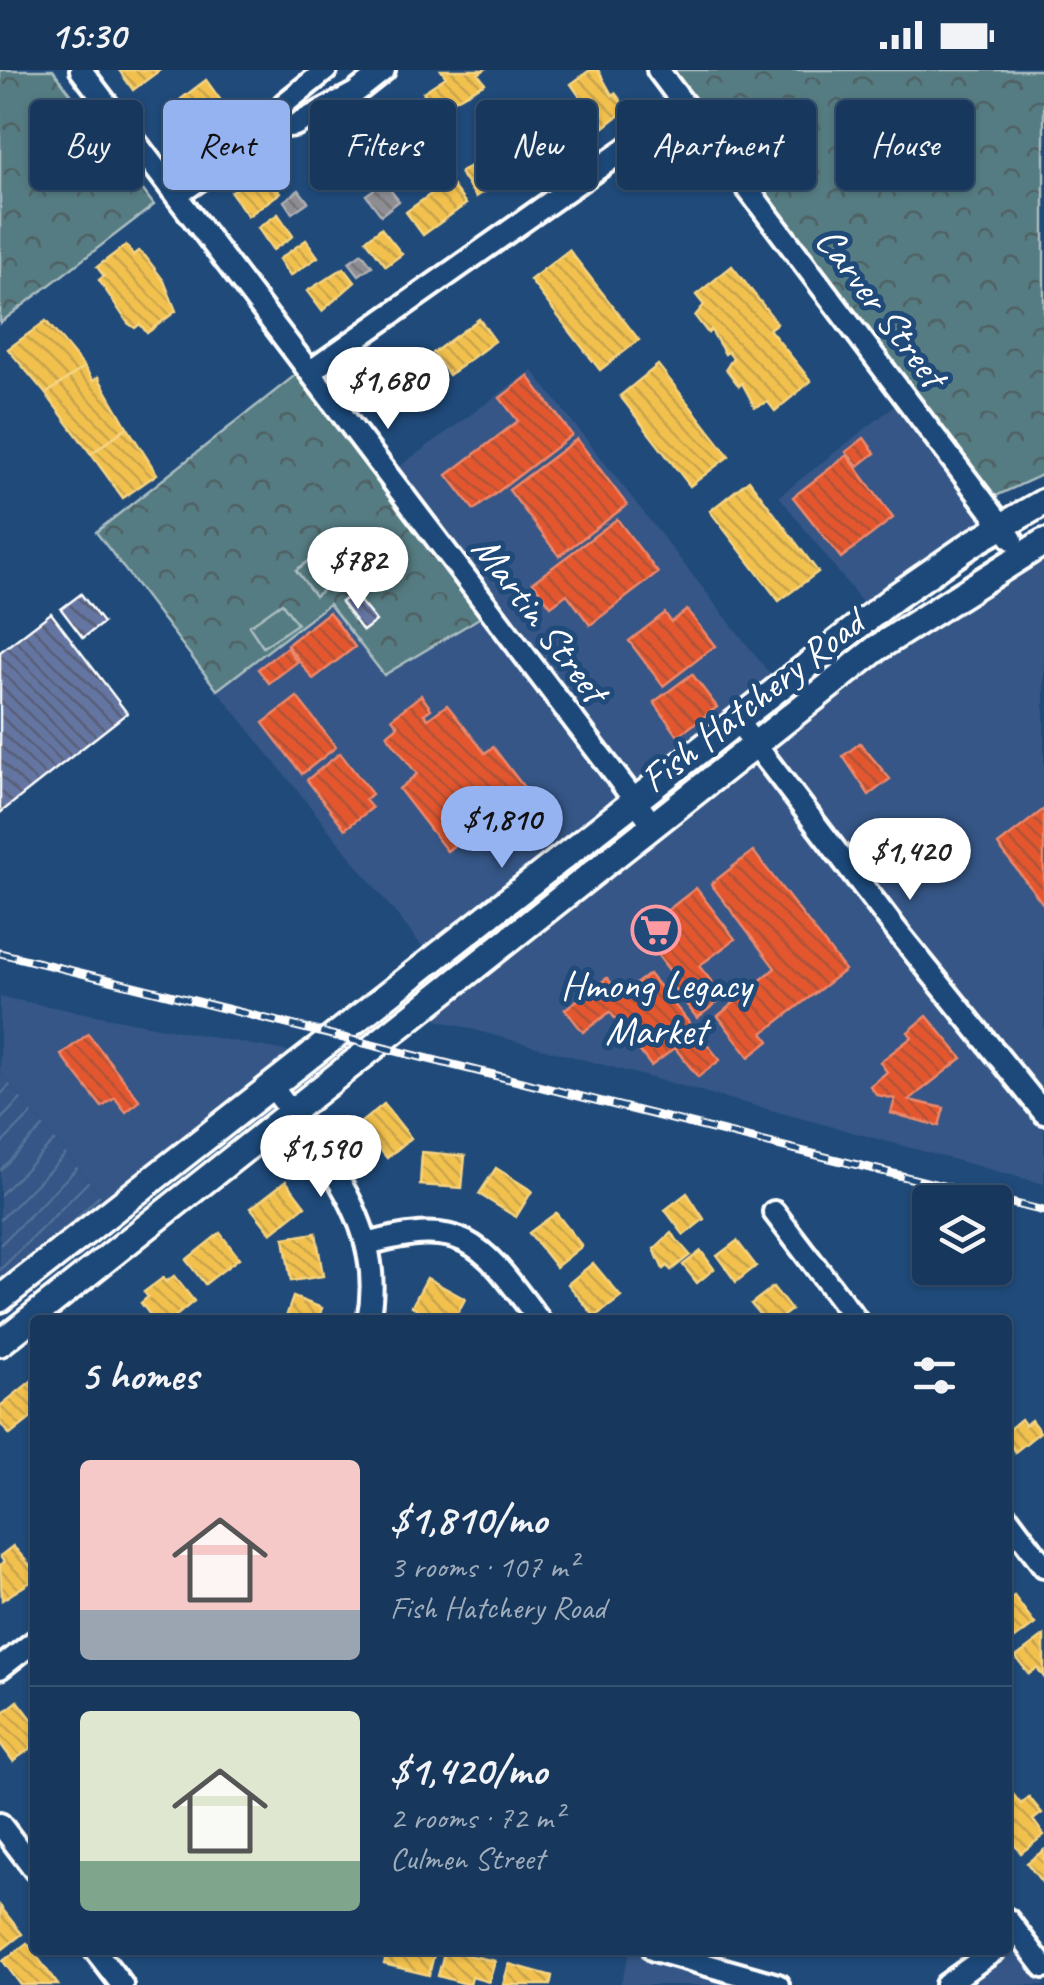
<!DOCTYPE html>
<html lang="en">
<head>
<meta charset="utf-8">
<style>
  :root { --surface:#17385c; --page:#203f62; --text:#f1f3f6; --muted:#9eacbb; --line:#365272; --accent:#95b2f1 }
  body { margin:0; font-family:Caveat,sans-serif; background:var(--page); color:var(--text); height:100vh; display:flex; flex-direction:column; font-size:38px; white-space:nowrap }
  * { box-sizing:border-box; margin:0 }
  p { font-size:32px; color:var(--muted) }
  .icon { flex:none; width:55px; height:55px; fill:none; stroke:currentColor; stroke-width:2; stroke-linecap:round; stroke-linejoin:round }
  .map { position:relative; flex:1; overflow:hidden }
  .panel { position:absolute; left:30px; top:1245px; width:982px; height:640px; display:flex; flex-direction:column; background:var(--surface); border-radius:10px; box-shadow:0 2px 8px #0004,0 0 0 2px var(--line) }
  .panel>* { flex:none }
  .guide { position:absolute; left:30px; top:30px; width:985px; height:90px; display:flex; gap:20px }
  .buttons { position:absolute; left:912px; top:1115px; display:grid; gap:20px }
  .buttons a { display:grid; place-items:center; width:100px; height:100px; border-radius:10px; background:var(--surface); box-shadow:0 2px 8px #0004,0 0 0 2px var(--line); font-size:50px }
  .price { position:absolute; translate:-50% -85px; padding:0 22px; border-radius:35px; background:#fff; color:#222; font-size:32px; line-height:65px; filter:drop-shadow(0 2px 5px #0008) }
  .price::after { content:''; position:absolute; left:50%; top:60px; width:30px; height:22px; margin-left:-15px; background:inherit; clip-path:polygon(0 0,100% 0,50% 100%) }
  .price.current { background:var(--accent); color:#111 }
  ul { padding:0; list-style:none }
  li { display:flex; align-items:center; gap:30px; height:250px; padding:0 50px }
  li+li { border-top:2px solid var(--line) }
  li span { display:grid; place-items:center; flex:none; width:280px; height:200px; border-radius:10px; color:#555 }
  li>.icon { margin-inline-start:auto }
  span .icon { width:120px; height:120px; fill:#fffc; stroke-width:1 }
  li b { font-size:42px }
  h2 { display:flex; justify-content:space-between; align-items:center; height:120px; padding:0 50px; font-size:42px }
  .tag { padding:0 35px; border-radius:10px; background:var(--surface); box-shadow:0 2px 8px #0004,0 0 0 2px var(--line); font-size:35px; line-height:90px }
  .tag.current { background:var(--accent); color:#111 }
  .status { display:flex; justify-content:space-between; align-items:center; height:70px; padding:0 50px; background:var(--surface); direction:ltr }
  .status svg { height:28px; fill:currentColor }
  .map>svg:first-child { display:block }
  .built { fill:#345786 }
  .industrial { fill:url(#industrial-furrows) }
  .park { fill:url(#park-crowns); stroke:#aabdc0; stroke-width:2.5 }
  .garden { fill:#547b82; stroke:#aabdc0; stroke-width:2.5 }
  .homes { fill:url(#homes-back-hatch); stroke:#f6d483; stroke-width:2.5 }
  .shops { fill:url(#shops-back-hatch); stroke:#ec896d; stroke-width:2.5 }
  .industry { fill:url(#industry-back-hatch); stroke:#afafb3; stroke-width:2.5 }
  .building { fill:url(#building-back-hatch); stroke:#fff; stroke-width:2.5 }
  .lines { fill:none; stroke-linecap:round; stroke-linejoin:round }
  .minor-casing { stroke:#fff; stroke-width:28 }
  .major-casing { stroke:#fff; stroke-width:32 }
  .minor { stroke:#1f4a7a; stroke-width:20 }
  .major { stroke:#1f4a7a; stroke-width:25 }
  .rail-casing { stroke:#fff; stroke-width:9 }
  .rail { stroke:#1f4a7a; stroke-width:5; stroke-dasharray:15; stroke-linecap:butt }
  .labels { text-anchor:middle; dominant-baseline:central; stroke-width:10; stroke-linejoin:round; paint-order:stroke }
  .street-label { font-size:40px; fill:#fff; stroke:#1f4a7a }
  .poi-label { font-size:40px; fill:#fff; stroke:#1f4a7a }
</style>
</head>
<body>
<div class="status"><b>15:30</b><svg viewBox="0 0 49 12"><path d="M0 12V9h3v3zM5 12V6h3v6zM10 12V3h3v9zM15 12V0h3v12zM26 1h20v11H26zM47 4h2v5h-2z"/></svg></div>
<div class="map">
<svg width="1044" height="1915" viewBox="0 0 1044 1915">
  <defs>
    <pattern id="industrial-furrows" width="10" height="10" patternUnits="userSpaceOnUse" patternTransform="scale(2.5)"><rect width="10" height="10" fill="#345786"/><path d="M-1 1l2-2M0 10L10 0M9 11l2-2" fill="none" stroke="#527098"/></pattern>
    <pattern id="park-crowns" width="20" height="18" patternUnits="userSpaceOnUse" patternTransform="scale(2.5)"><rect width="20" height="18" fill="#547b82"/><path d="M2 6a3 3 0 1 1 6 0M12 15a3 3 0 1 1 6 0" fill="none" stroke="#506164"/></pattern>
    <pattern id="homes-back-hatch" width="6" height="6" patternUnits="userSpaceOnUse" patternTransform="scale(2.5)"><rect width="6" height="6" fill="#f2c14e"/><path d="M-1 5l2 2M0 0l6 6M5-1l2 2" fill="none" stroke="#c8a44e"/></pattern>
    <pattern id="shops-back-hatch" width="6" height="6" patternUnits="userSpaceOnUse" patternTransform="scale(2.5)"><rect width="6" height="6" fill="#e4572e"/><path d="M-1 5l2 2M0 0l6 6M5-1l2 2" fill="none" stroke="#af5338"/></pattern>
    <pattern id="industry-back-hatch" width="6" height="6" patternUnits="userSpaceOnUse" patternTransform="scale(2.5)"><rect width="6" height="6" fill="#8d8d92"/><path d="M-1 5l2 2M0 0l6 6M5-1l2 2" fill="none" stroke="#76767a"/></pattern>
    <pattern id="building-back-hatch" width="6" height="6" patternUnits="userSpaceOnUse" patternTransform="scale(2.5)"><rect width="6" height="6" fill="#6574a2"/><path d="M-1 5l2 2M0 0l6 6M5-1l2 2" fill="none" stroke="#586077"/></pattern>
  </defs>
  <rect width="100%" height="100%" fill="#1f4a7a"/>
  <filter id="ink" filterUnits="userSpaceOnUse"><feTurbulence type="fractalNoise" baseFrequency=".01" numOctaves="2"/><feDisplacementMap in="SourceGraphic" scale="20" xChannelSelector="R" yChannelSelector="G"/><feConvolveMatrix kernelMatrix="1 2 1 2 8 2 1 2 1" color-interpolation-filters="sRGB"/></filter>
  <g filter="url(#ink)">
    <g class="built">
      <polygon points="532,300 781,618 433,890 217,620 329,534 384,605 498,537 397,398"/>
      <polygon points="906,327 1002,455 872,545 779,426"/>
      <polygon points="1044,472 1044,1114 415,944 756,676"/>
      <polygon points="0,927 312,986 113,1141 0,1002"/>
      <polygon points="1017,1863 1044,1897 1044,1915 946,1915 995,1880 1008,1880 1008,1870"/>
      <polygon points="631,1880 656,1880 778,1915 620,1915"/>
    </g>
    <polygon class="industrial" points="0,1002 113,1141 0,1229"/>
    <g class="park">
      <polygon points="0,0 53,0 154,135 0,253"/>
      <polygon points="673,0 1044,0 1044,404 994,427"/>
      <polygon points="298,303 481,547 384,605 329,534 217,620 96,462"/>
    </g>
    <g class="garden">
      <polygon points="337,471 355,496 315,526 296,500"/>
      <polygon points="282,533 297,554 263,577 249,556"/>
    </g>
    <g class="homes">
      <polygon points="119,0 160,0 133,20"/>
      <polygon points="441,0 484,0 478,4 485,13 436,40 423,22 446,7"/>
      <polygon points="590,0 598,0 612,25 615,23 627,39 603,58 593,44 586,50 578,39 585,34 571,14"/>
      <polygon points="206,10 232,46 192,76 178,58 194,46 181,29"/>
      <polygon points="344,67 361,90 329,112 313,88"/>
      <polygon points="504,72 522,97 476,127 460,103"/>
      <polygon points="263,99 280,123 248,146 231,122"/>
      <polygon points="449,111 466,134 423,165 406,142"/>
      <polygon points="278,144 293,166 273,180 258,158"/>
      <polygon points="381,158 402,184 386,196 366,170"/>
      <polygon points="306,170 318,187 290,206 279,189"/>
      <polygon points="126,175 133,185 138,181 145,186 164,211 176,241 147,263 140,254 135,258 128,253 99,210 104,206 97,197"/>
      <polygon points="569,180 639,270 600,300 530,210"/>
      <polygon points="732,196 777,253 769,259 811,311 775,341 768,332 755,337 742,313 739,316 726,299 733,288 728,282 725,284 711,260 708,263 695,246 704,235 696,225"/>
      <polygon points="344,198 355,212 322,241 307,221"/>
      <polygon points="479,249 495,271 449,305 433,283"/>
      <polygon points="46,251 84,297 46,324 8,279"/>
      <polygon points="411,291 432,319 403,342 381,313"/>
      <polygon points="658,295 729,386 690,416 620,326"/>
      <polygon points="84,297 93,311 98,307 127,357 91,384 46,324"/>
      <polygon points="127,357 157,404 123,428 91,384"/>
      <polygon points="749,410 818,502 779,531 710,441"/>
      <polygon points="384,1034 411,1068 387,1088 359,1054"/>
      <polygon points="422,1082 465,1086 462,1118 420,1115"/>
      <polygon points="496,1098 532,1121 516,1147 479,1124"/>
      <polygon points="286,1111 305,1136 271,1163 251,1138"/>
      <polygon points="687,1123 704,1149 684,1165 665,1140"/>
      <polygon points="556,1143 582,1176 556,1197 529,1163"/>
      <polygon points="220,1163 239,1188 205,1214 186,1190"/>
      <polygon points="316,1163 323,1206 291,1211 284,1168"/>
      <polygon points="671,1163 690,1185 671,1200 667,1196 663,1199 654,1179"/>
      <polygon points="737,1171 756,1196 736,1212 717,1186"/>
      <polygon points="701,1181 714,1199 697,1213 683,1195"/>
      <polygon points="593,1193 621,1227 595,1247 568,1214"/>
      <polygon points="174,1206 194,1231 171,1250 154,1250 141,1233 148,1227 144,1222 163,1208 166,1212"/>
      <polygon points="427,1208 465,1229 454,1250 438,1250 412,1236"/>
      <polygon points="773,1217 791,1240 778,1250 764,1250 751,1234"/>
      <polygon points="293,1227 322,1238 318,1250 285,1250"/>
      <polygon points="35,1308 35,1345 10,1365 0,1353 0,1336"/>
      <polygon points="1021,1349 1025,1355 1031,1350 1040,1362 1015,1382 1008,1372 1008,1360"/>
      <polygon points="13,1476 35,1501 35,1509 2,1530 0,1495 4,1492 0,1486"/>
      <polygon points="1014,1526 1035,1554 1015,1569 1008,1559 1008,1530"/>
      <polygon points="1044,1566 1044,1607 1037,1598 1029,1604 1016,1587"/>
      <polygon points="18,1631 35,1653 35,1675 13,1691 0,1673 0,1645"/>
      <polygon points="1012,1723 1021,1734 1029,1727 1042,1743 1033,1750 1044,1765 1021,1783 1008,1766 1008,1727"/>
      <polygon points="1044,1780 1044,1815 1027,1793"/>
      <polygon points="0,1836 22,1864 3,1879 0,1874"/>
      <polygon points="27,1873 58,1915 21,1915 3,1891"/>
      <polygon points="388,1880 435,1880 429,1905 384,1894"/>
      <polygon points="445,1880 495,1891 489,1912 472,1907 470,1915 438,1906"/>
      <polygon points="509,1894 552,1906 550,1915 503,1915"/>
    </g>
    <g class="shops">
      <polygon points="528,306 572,365 474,440 447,405 518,351 500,328"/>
      <polygon points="864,368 875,383 858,396 846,382"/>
      <polygon points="577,369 627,435 559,486 509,420"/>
      <polygon points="847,385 893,448 841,488 793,427"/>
      <polygon points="617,449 658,503 590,555 567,524 551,536 533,512"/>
      <polygon points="687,540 715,576 663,616 629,571 665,543 671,552"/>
      <polygon points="329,542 355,577 313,609 287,575"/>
      <polygon points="287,577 297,592 269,613 258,599"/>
      <polygon points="692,604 717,637 678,666 654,632"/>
      <polygon points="421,625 431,639 424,644 428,649 447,635 485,683 493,677 526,720 447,781 399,719 417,704 387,665 398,656 392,648"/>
      <polygon points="297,627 336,677 302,704 263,653"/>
      <polygon points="860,673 890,709 869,725 843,686"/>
      <polygon points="340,683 372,724 365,730 372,738 345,759 307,710"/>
      <polygon points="1044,739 1044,835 998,775"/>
      <polygon points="753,781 845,900 763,963 769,971 749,987 718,946 775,898 711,814"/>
      <polygon points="696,818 735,869 699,896 724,927 697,948 670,913 676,909 640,862"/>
      <polygon points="649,904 720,990 698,1007 675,978 651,996 610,942 583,962 565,939 607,908 621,925"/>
      <polygon points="927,946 962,988 909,1030 944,1038 939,1056 891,1043 895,1029 877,1025 870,1016 887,1002 880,992 912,967 908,962"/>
      <polygon points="88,964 140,1031 126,1042 115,1028 102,1037 61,985"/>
    </g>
    <g class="industry">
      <polygon points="501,32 514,50 495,64 482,46"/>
      <polygon points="384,112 399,131 381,145 366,125"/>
      <polygon points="299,120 308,132 292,143 284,131"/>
      <polygon points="362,183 372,196 359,205 349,192"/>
    </g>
    <g class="building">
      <polygon points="353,523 376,551 363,561 341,532"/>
      <polygon points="81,524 103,553 83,568 61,539"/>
      <polygon points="51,543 127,643 0,743 0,582"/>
    </g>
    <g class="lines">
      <g class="minor-casing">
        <g id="minor">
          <polyline points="81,0 654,756"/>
          <polyline points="658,0 1012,469"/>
          <polyline points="274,58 284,34 326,0"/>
          <polyline points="177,125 274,58 295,55 355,23 384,0"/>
          <polyline points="311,301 685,37"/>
          <polyline points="738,652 897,861 1044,1043"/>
          <path d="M273,1018C324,1086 388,1159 368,1250"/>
          <polyline points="774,1142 856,1250"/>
          <path d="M368,1174C467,1146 482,1175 539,1250"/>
          <polyline points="1008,1448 1044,1496"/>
          <polyline points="0,1598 35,1571"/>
          <polyline points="0,1754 35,1800"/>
          <polyline points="1008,1850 1044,1897"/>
          <polyline points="95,1880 122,1915"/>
          <polyline points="654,1880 778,1915"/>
          <polyline points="946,1915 995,1880"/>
        </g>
      </g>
      <g class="major-casing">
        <g id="major">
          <polyline points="0,1229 895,527 973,473 1044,432"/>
          <polyline points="0,1273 877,578 1044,472"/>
        </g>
      </g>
      <use href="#minor" class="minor"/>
      <use href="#major" class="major"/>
      <g class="rail-casing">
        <polyline id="rail" points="0,883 1044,1141"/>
      </g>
      <use href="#rail" class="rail"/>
    </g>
  </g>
  <defs>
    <g id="supermarket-ring" transform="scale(2.5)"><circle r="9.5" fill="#1f4a7a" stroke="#ff9aa2" stroke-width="1.5"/><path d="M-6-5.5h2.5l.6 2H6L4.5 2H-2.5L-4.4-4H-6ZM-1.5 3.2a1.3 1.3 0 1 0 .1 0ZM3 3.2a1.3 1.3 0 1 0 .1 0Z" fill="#ff9aa2"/></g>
  </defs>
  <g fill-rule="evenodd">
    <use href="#supermarket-ring" x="656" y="860"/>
  </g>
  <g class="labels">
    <g class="street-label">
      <text transform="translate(881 237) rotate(53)">Carver Street</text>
      <text transform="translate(540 549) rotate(53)">Martin Street</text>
      <text transform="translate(752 631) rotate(-38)">Fish Hatchery Road</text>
    </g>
    <g class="poi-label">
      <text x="656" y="915">Hmong Legacy<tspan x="656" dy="46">Market</tspan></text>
    </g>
  </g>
</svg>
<div class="buttons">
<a><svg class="icon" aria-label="layers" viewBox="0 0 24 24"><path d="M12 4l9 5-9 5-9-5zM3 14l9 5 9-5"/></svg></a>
</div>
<b class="price" style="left:388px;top:362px">$1,680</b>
<b class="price" style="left:358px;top:542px">$782</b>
<b class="price current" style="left:502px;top:801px">$1,810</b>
<b class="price" style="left:910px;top:833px">$1,420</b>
<b class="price" style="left:321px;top:1130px">$1,590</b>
<div class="guide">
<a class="tag">Buy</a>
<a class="tag current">Rent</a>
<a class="tag">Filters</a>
<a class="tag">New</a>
<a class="tag">Apartment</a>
<a class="tag">House</a>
</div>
<section class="panel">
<h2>5 homes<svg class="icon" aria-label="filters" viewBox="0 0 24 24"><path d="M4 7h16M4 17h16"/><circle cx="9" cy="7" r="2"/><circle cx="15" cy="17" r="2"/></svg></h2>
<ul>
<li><span style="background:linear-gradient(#f6c9c9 75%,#9aa5b1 0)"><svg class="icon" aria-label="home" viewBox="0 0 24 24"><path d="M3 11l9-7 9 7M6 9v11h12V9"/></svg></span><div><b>$1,810/mo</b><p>3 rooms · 107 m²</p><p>Fish Hatchery Road</p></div></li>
<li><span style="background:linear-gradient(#dfe7d0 75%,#7fa58c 0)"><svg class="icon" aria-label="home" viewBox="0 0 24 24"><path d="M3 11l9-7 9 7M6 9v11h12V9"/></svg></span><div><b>$1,420/mo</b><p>2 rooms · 72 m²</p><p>Culmen Street</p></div></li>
</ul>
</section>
</div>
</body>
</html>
